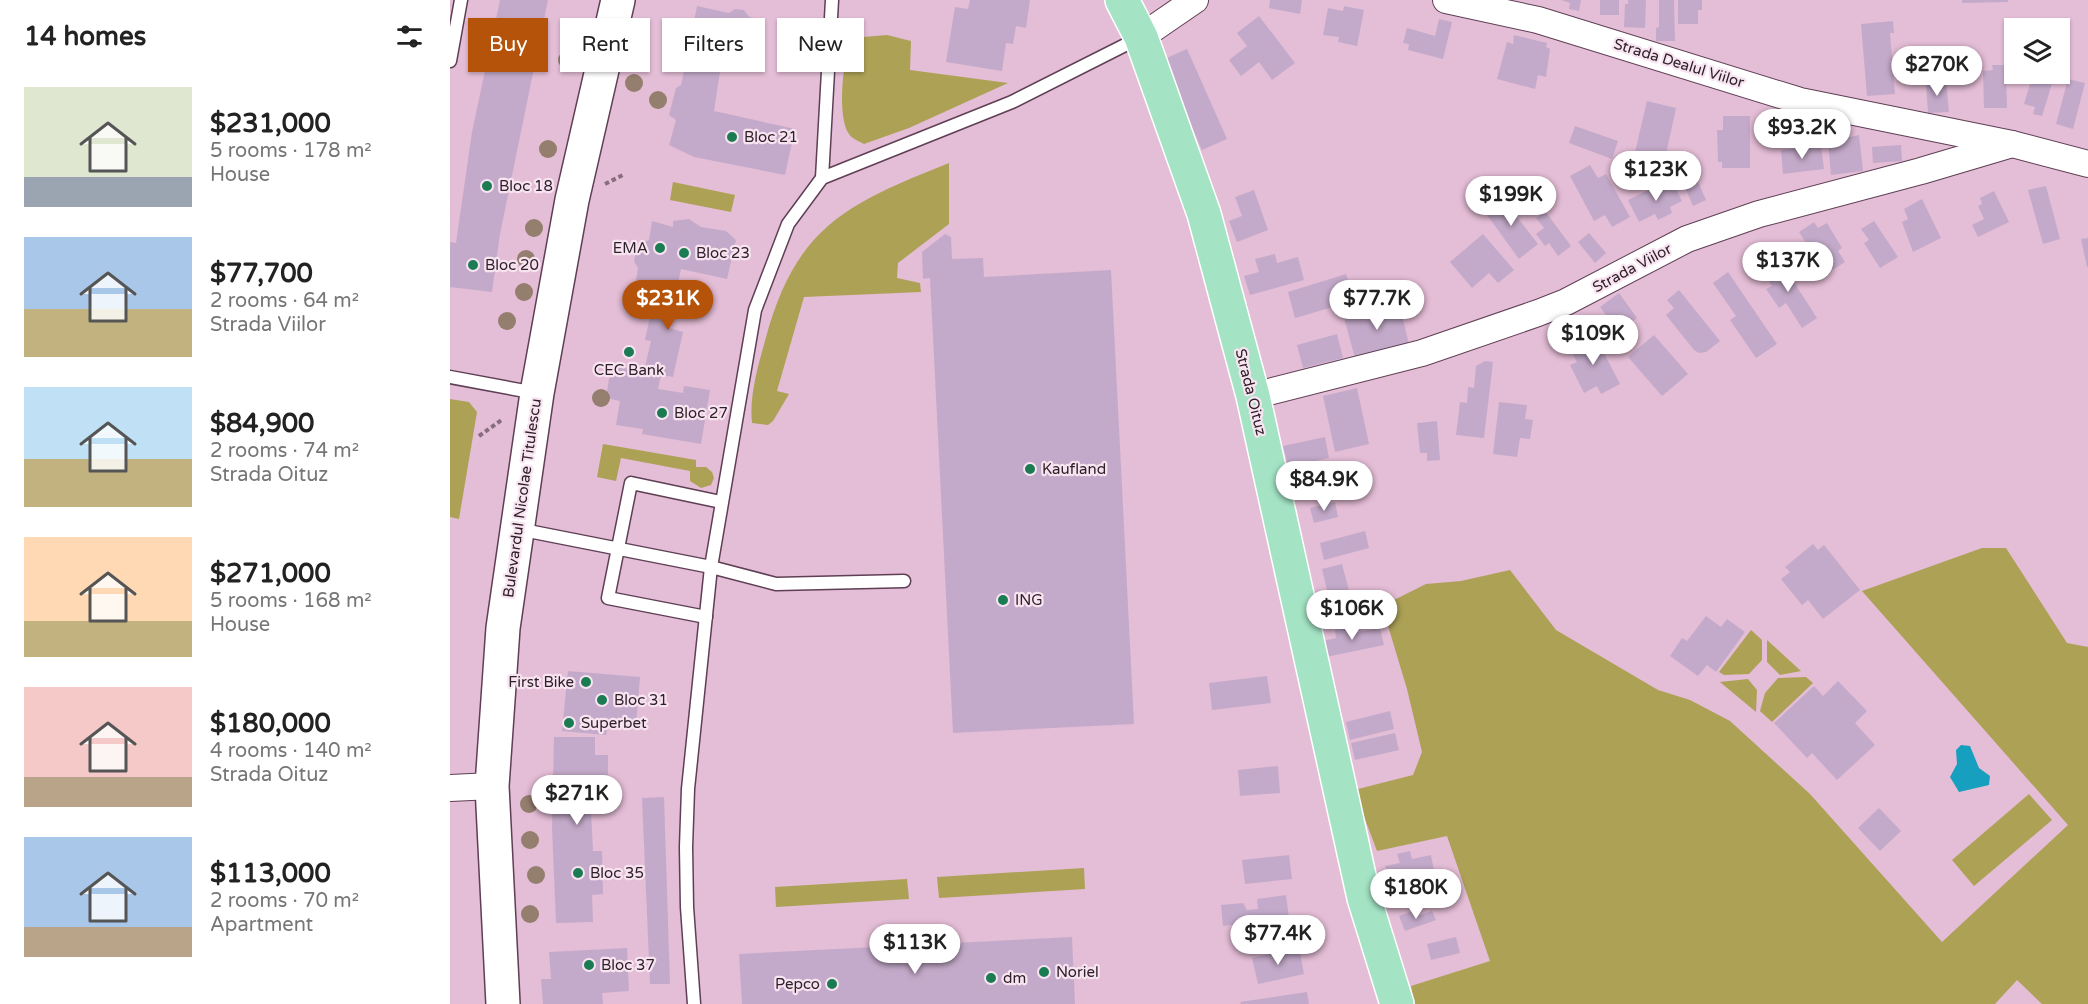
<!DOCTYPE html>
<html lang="en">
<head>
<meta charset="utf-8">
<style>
  :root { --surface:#fff; --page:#f2f2f2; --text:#222; --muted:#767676; --accent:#b45309 }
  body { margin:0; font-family:"Varela Round",sans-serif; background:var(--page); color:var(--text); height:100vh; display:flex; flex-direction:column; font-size:22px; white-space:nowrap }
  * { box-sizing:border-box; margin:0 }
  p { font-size:20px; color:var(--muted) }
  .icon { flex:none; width:33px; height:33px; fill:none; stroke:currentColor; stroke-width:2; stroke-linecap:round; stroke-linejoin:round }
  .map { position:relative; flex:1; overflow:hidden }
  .details { display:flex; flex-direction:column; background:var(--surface); width:450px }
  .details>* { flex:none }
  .top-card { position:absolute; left:18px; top:18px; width:570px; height:54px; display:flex; gap:12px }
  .tools { position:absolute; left:1554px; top:18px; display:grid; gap:12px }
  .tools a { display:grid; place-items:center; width:66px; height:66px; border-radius:0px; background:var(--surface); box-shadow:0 2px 4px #0004; font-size:30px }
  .price { position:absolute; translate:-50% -51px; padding:0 14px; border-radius:21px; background:#fff; color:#222; font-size:20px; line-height:39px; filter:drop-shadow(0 2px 3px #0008) }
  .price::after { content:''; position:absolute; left:50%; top:36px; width:18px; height:14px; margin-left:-9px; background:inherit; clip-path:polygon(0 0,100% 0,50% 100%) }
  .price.current { background:var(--accent); color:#fff }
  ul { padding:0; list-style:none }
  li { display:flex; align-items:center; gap:18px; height:150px; padding:0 24px }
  li span { display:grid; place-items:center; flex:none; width:168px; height:120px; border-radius:0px; color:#555 }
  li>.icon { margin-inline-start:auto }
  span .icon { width:72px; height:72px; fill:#fffc; stroke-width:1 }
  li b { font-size:26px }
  h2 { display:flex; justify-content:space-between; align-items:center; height:72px; padding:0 24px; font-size:26px }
  .tag { padding:0 21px; border-radius:0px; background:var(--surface); box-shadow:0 2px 4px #0004; font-size:21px; line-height:54px }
  .tag.current { background:var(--accent); color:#fff }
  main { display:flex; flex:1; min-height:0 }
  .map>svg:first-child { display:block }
  .green { fill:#ada156 }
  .water { fill:#169fbf }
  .building { fill:#c4aaca }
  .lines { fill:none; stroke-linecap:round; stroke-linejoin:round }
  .lane-casing { stroke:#5e3f54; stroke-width:15 }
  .street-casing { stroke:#5e3f54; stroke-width:28 }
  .secondary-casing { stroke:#5e3f54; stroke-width:36 }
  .primary-casing { stroke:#fff; stroke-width:36 }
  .path { stroke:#876d7e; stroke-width:4; stroke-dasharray:4.5 3; stroke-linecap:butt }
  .lane { stroke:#fff; stroke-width:12 }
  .street { stroke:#fff; stroke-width:26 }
  .secondary { stroke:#fff; stroke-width:33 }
  .primary { stroke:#a4e4c5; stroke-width:33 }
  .tree { fill:#947e6e }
  .poi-dot { fill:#1b7c53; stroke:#f8e4f1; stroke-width:2 }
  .labels { text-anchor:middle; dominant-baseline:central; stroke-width:4.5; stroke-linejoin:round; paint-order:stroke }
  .street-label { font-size:15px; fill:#2e2029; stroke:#f8e4f1 }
  .poi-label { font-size:15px; fill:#2e2029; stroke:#f8e4f1; text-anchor:start }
</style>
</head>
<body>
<main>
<section class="details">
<h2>14 homes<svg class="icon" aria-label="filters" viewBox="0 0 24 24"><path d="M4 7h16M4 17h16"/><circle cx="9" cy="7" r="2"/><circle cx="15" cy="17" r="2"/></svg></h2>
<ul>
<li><span style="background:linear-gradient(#dfe7d0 75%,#9aa5b1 0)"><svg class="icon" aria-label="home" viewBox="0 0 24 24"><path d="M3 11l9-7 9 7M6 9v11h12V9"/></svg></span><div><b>$231,000</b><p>5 rooms · 178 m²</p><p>House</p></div></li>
<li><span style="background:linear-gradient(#a9c7e8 60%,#c2b280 0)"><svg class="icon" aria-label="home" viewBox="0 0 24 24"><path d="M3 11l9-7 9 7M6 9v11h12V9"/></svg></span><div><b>$77,700</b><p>2 rooms · 64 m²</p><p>Strada Viilor</p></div></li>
<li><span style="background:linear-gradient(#bfe0f5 60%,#c2b280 0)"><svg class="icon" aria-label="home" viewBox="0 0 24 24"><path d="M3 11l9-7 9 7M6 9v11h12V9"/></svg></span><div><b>$84,900</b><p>2 rooms · 74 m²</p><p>Strada Oituz</p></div></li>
<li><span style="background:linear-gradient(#ffd9b3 70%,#c2b280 0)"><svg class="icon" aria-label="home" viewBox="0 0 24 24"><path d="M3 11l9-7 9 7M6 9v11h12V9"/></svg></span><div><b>$271,000</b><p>5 rooms · 168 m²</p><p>House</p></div></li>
<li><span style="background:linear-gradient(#f6c9c9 75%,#b9a48a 0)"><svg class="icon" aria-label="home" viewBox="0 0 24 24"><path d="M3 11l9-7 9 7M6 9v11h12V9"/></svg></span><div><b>$180,000</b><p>4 rooms · 140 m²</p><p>Strada Oituz</p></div></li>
<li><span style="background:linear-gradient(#a9c7e8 75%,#b9a48a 0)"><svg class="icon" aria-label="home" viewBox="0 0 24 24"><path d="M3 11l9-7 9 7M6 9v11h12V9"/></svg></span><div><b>$113,000</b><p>2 rooms · 70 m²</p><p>Apartment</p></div></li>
</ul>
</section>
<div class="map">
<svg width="1638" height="1004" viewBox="0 0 1638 1004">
  <rect width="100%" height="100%" fill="#e4bdd6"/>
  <g class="green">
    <path d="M437,35L461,41L460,70L558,83L459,128L414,144C409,141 402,139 399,134C387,117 393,64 399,45L413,37Z"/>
    <path d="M499,163V224L448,263L447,278L470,283L471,292L354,297L327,391L339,394L323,421L318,425L302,423C299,397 308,366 315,341C345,227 396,204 499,163Z"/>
    <polygon points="223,182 285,195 281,212 220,200"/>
    <polygon points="0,399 19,402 27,412 9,519 0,517"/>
    <polygon points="153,444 246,460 246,467 256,467 262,472 264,478 261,485 251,488 240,481 240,471 171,458 166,481 147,477"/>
    <polygon points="1532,548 1556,548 1617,643 1638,647 1638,1004 1592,1004 1567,980 1545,1004 964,1004 961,986 1040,961 997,836 927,851 904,790 963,775 972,752 957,689 932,606 976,584 1011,581 1060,570 1106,630 1208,690 1240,700 1280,721 1360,794 1492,942 1618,825 1412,591"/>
    <polygon points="1301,630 1312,640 1312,660 1299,674 1274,675 1269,672"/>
    <polygon points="1317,640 1351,671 1330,675 1317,662"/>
    <polygon points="1356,677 1363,683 1322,722 1310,711 1315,693 1328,678"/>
    <polygon points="1298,679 1307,690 1306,712 1270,682"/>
    <polygon points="1579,794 1602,820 1524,886 1502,860"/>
    <polygon points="634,868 635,889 489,898 487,877"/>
    <polygon points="457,879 459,899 326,907 325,887"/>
  </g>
  <polygon class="water" points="1511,745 1520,746 1529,768 1540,776 1539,785 1509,792 1500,777 1507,764 1506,750"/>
  <g class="building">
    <polygon points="50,0 98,0 50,234 42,292 0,287 0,242 6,243 22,132"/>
    <polygon points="520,0 580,0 576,28 566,26 563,44 556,43 552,71 496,62 505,7 518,9"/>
    <polygon points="820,0 852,0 850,14 819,8"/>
    <polygon points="1111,0 1131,0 1129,11 1119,9 1120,3"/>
    <rect x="1150" y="0" width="19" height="15"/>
    <polygon points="1178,0 1196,0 1195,28 1174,27 1175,4 1178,4"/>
    <polygon points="1209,0 1224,0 1225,41 1206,41 1206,28 1209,27"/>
    <polygon points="1228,0 1252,0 1252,10 1248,10 1248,24 1228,24"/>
    <polygon points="1512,0 1558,0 1558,2 1512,3"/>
    <polygon points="247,6 279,13 285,9 294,10 299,17 311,19 302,58 273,52 264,111 345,129 335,175 244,157 219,145 226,120 219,115 226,88 231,85 234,71 230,67 237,35 242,32"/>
    <polygon points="894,6 914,10 907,46 888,42 889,37 873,35 878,8 893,11"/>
    <polygon points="809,16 845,63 822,80 809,62 791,76 779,60 797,46 787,33"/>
    <polygon points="989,19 1002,22 993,59 958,50 959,44 953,43 957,28 985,36"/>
    <polygon points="1443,21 1444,33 1440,33 1445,94 1417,96 1411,24"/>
    <polygon points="1565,24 1577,28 1564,28 1564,65 1555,62"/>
    <polygon points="1610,33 1616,34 1610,56"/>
    <polygon points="1064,35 1097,43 1096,47 1100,49 1096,77 1088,75 1085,89 1047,79 1057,42 1063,44"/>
    <polygon points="737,49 777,139 752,150 712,60"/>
    <polygon points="1542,65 1556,65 1557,108 1534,108 1533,71 1543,70"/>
    <polygon points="1583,74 1605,74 1592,116 1583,114 1585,107 1574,104"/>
    <polygon points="1618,79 1635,83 1623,129 1606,124"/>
    <polygon points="1496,81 1499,112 1478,113 1476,83"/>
    <polygon points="1197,101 1226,108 1215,159 1185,152"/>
    <polygon points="1273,116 1300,116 1300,168 1272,168 1272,162 1268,162 1267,130 1273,130"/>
    <polygon points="1125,126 1168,141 1162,159 1119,143"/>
    <polygon points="1409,135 1413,171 1381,175 1378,142"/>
    <polygon points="1371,145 1374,169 1333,174 1331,150"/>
    <polygon points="1451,145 1452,161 1423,163 1422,147"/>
    <polygon points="1140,165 1148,178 1156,174 1180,217 1162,227 1155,215 1144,221 1120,176"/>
    <polygon points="1242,168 1256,200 1243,206 1229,174"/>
    <polygon points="1221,179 1232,201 1220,207 1222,213 1208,220 1205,214 1189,222 1178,200"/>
    <polygon points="1596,186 1610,239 1593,244 1578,190"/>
    <polygon points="804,190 818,230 787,242 779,221 792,216 785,197"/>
    <polygon points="1544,191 1559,222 1528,237 1522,225 1534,219 1528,206 1532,204 1530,198"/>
    <polygon points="1049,194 1088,244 1069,259 1037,215 1041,207 1038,203"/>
    <polygon points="1472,199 1491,238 1463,252 1452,222 1458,219 1454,209"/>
    <polygon points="1095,211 1121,246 1108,256 1099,243 1095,246 1086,234 1094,228 1086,218"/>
    <polygon points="239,219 251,227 276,231 286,240 277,279 231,269 219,328 233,332 223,377 211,375 208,389 233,393 234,386 260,390 251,444 192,434 193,429 166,425 170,401 156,398 161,366 203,373 194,371 201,341 195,340 201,312 191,310 198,282 186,280 188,268 184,261 187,245 199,240 202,221 223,227 223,221"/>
    <polygon points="1424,221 1448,257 1430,268 1414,243 1419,240 1411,229"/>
    <polygon points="1364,222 1368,228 1377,223 1392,248 1388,251 1395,262 1376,274 1349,232"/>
    <polygon points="1139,233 1156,253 1145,263 1128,242"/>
    <polygon points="495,234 501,237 502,259 533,258 534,277 661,270 684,724 503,733 480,278 473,279 472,252"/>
    <polygon points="1033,234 1064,270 1048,283 1039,273 1022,288 1000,262"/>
    <polygon points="1638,238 1638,267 1637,267 1631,239"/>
    <polygon points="825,254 827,263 848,257 854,280 800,295 794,276 809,272 805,259"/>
    <polygon points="1329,259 1367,318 1352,328 1336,303 1329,308 1316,289 1322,286 1312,270"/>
    <polygon points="1278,272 1327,344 1306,358 1280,320 1286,316 1263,283"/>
    <polygon points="896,274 904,301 845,318 838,292"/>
    <polygon points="1229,290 1270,341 1256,352 1249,353 1244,350 1216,315 1224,308 1217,300"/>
    <polygon points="1169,293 1187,318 1169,332 1150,307"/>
    <polygon points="949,303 959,344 905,358 894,318"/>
    <polygon points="887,334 893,358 853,368 847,345"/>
    <polygon points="1144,334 1170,384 1151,394 1147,386 1134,393 1120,365 1127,362 1119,347"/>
    <polygon points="1204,335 1238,374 1212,396 1178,357"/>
    <polygon points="1035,361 1043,362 1034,438 1006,435 1010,402 1017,403 1018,387 1024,388 1026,366"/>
    <polygon points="907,388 919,444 885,452 873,396"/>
    <polygon points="1049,402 1077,405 1075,419 1083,420 1080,439 1070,438 1067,457 1043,454"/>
    <polygon points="987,421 990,460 977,461 977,453 970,453 967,423"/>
    <polygon points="875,437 879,458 838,467 833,446"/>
    <polygon points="879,472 883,488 857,494 853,478"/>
    <polygon points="885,502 888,517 864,523 860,508"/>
    <polygon points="915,531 919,548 874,560 870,543"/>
    <polygon points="1363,544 1368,550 1374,545 1410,590 1373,619 1358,600 1352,605 1331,579 1340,572 1335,567"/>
    <polygon points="892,564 902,602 881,607 872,569"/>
    <polygon points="1256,616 1271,627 1277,619 1295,632 1266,672 1257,665 1248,676 1220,656 1232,638 1237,641"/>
    <polygon points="900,627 902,633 930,628 934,645 876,657 872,641 886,638 885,630"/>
    <polygon points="118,671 190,677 186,725 158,723 156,735 112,731"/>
    <polygon points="817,676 821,703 762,710 759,683"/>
    <polygon points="1388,681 1417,711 1405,723 1425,745 1387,780 1362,753 1357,758 1324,723 1364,686 1373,696"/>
    <polygon points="940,711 944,729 900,740 896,722"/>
    <polygon points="945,733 949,750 905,760 901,743"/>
    <polygon points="104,737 145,737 145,755 158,755 158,810 141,810 143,851 152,851 153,894 142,895 143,922 106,923 102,828"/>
    <polygon points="828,766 830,793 790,796 788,770"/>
    <polygon points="214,797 220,984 200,984 192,798"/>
    <polygon points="1429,808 1451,831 1430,851 1408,828"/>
    <polygon points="960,851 962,859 981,855 985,875 939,885 935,866 950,863 947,854"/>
    <polygon points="839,855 842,879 795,884 792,860"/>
    <polygon points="836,895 839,918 773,926 771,905 793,903 797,910 808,909 807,899"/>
    <polygon points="965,910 967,916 982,911 986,920 955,931 949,916"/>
    <polygon points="622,937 625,1004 292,1004 289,954"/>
    <polygon points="1006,937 1010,953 981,960 977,944"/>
    <polygon points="849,947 854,974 808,984 802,958"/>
    <polygon points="177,948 179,991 152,993 153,1004 93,1004 91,979 101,979 99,952"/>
    <polygon points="857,992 859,1004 791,1004 790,1002"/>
  </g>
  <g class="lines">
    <g class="lane-casing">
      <g id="lane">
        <polyline points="0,61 11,0"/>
        <polyline points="372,178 382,0"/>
        <polyline points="0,377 86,393"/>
        <polyline points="68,529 261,567 326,584 454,581"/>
        <polyline points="256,617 158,598 181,483 271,502"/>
        <polyline points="244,1004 237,907 236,847 238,789 261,567 305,310 338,224 372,178 562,102 689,38"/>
      </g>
    </g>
    <g class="street-casing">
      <g id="street">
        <polyline points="996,0 1088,20 1350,101 1562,144 1638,164"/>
        <polyline points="691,37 745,0"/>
        <polyline points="803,396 972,353 1088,313 1116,302 1237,239 1309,214 1471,171 1562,144"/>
        <polyline points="0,788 42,786"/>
      </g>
    </g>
    <g class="secondary-casing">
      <polyline id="secondary" points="53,1004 42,786 53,628 87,393 122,200 168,0"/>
    </g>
    <g class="primary-casing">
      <polyline id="primary" points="672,0 691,37 754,214 803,396 914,898 947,1004"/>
    </g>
    <g class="path">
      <polyline points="155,184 173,175"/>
      <polyline points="29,436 53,419"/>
    </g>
    <use href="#lane" class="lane"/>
    <use href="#street" class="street"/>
    <use href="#secondary" class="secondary"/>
    <use href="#primary" class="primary"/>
  </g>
  <g class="tree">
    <circle cx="117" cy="60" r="9"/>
    <circle cx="184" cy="83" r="9"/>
    <circle cx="208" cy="100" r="9"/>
    <circle cx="98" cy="149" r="9"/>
    <circle cx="84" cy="228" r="9"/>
    <circle cx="76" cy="259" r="9"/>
    <circle cx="74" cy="292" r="9"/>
    <circle cx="57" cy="321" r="9"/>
    <circle cx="151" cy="398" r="9"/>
    <circle cx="79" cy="804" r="9"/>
    <circle cx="80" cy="840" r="9"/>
    <circle cx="86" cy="875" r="9"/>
    <circle cx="80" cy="914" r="9"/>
  </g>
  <g class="poi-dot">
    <circle cx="282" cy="137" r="6"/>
    <circle cx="37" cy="186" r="6"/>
    <circle cx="210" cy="248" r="6"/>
    <circle cx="234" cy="253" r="6"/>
    <circle cx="23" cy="265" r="6"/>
    <circle cx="179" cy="352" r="6"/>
    <circle cx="212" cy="413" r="6"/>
    <circle cx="580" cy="469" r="6"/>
    <circle cx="553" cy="600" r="6"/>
    <circle cx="136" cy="682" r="6"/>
    <circle cx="152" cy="700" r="6"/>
    <circle cx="119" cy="723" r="6"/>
    <circle cx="128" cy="873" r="6"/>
    <circle cx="139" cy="965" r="6"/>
    <circle cx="594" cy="972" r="6"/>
    <circle cx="541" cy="978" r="6"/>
    <circle cx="382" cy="984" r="6"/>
  </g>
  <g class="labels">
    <g class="street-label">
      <text transform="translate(1229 63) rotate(17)">Strada Dealul Viilor</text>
      <text transform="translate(1182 268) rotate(-28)">Strada Viilor</text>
      <text transform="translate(801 392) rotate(76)">Strada Oituz</text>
      <text transform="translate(72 498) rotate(-82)">Bulevardul Nicolae Titulescu</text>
    </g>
    <g class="poi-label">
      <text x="294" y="137">Bloc 21</text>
      <text x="49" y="186">Bloc 18</text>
      <text x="198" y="248" text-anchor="end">EMA</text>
      <text x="246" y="253">Bloc 23</text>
      <text x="35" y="265">Bloc 20</text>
      <text x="179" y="370" text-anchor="middle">CEC Bank</text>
      <text x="224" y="413">Bloc 27</text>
      <text x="592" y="469">Kaufland</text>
      <text x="565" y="600">ING</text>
      <text x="124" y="682" text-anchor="end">First Bike</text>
      <text x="164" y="700">Bloc 31</text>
      <text x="131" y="723">Superbet</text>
      <text x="140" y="873">Bloc 35</text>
      <text x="151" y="965">Bloc 37</text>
      <text x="606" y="972">Noriel</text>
      <text x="553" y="978">dm</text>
      <text x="370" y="984" text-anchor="end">Pepco</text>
    </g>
  </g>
</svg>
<div class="tools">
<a><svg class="icon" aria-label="layers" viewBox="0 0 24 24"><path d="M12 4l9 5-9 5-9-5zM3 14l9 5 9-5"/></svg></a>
</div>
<b class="price" style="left:1487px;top:97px">$270K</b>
<b class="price" style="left:1352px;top:160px">$93.2K</b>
<b class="price" style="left:1206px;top:202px">$123K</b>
<b class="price" style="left:1061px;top:227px">$199K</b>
<b class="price" style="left:1338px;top:293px">$137K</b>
<b class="price current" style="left:218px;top:331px">$231K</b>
<b class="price" style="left:927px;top:331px">$77.7K</b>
<b class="price" style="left:1143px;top:366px">$109K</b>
<b class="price" style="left:874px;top:512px">$84.9K</b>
<b class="price" style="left:902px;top:641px">$106K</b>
<b class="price" style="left:127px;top:826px">$271K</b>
<b class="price" style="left:966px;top:920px">$180K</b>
<b class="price" style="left:828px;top:966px">$77.4K</b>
<b class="price" style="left:465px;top:975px">$113K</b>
<div class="top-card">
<a class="tag current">Buy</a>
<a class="tag">Rent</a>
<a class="tag">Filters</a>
<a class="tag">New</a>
</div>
</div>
</main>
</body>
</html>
